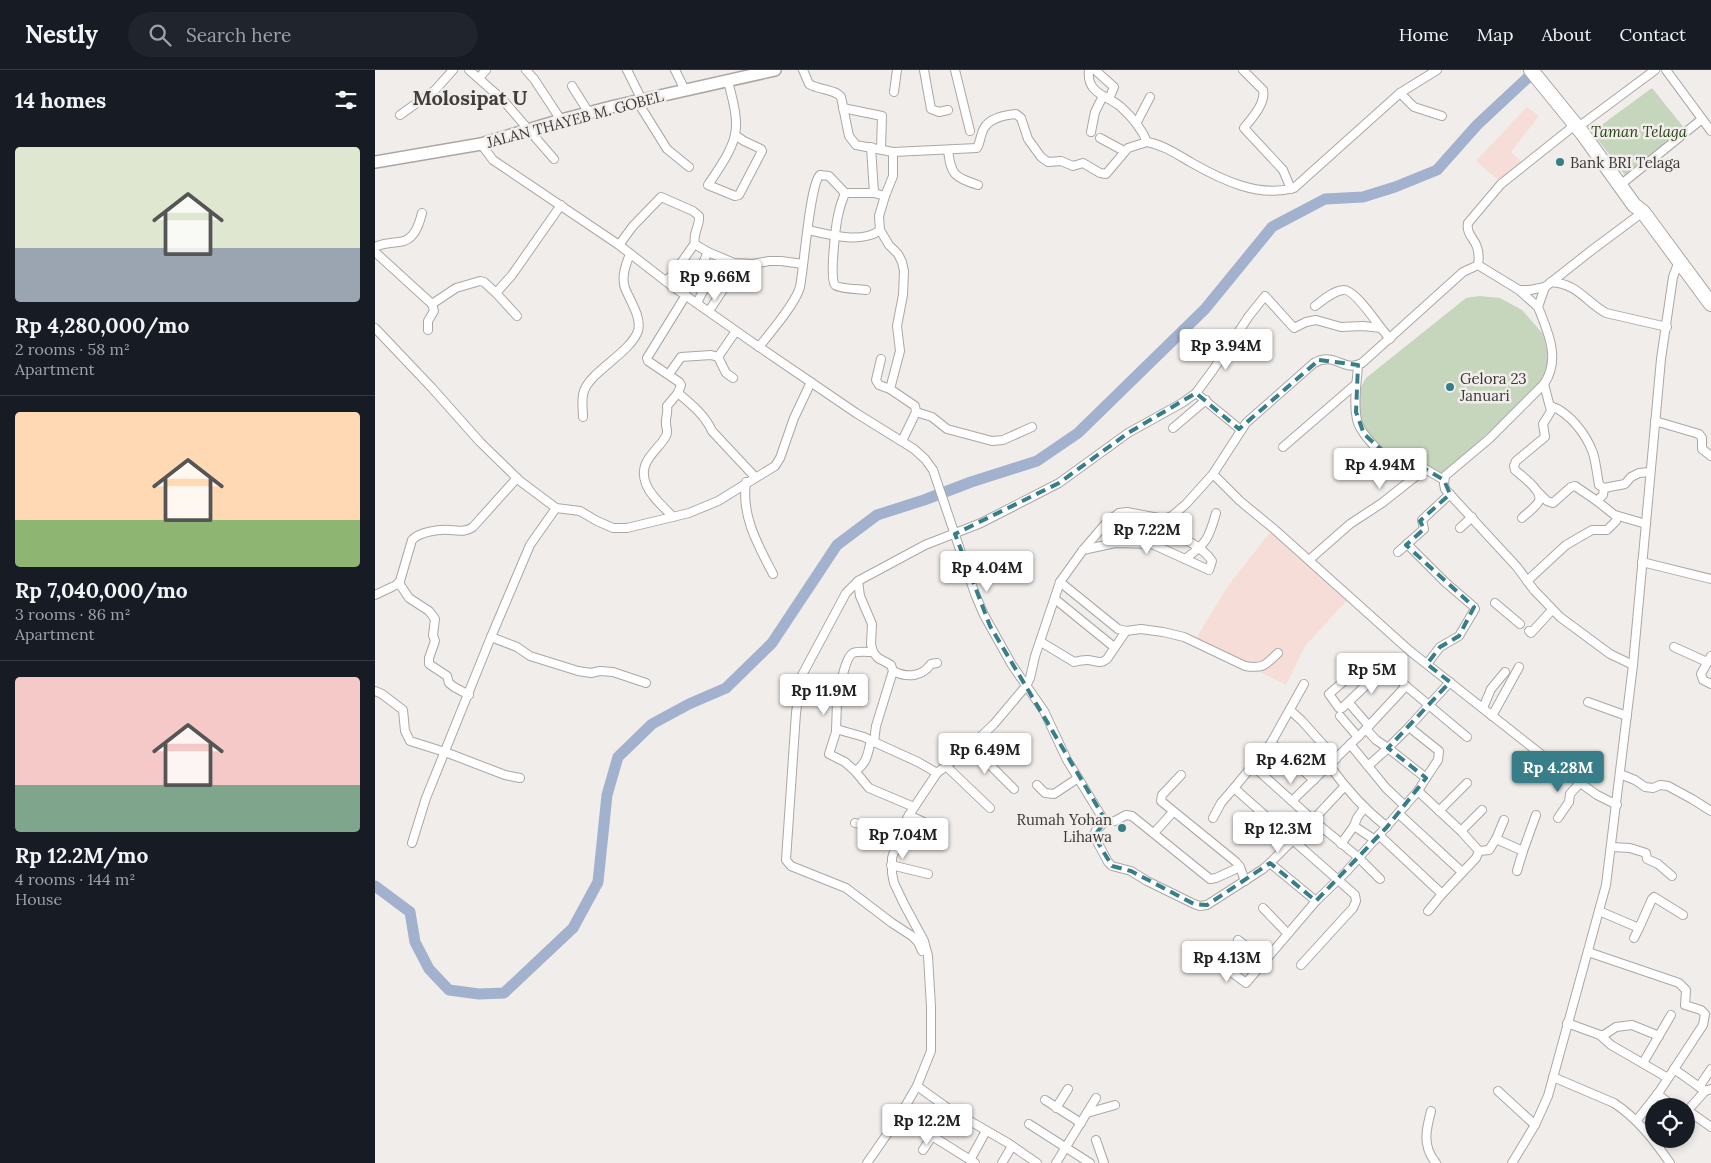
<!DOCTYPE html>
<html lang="en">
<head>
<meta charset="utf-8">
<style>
  :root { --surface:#171b24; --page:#20242c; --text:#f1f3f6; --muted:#9ea1a6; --line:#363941; --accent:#377e88 }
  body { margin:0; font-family:Lora,serif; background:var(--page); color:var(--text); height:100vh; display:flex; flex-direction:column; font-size:19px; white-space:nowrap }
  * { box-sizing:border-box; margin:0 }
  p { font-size:16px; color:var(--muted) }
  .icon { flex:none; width:28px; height:28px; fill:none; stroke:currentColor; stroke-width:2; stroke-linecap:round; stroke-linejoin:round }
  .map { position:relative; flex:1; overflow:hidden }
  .drawer { display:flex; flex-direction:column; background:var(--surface); width:375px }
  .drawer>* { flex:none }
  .controls { position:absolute; left:1270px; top:1028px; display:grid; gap:10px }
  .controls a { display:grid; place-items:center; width:50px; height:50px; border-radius:50%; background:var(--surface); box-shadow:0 2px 8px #0003; font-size:25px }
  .price { position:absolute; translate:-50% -42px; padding:0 11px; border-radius:5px; background:#fff; color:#222; font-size:16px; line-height:32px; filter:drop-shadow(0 1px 2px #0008) }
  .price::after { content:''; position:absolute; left:50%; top:30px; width:15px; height:11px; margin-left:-8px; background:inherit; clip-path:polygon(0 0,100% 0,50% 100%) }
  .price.on { background:var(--accent); color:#fff }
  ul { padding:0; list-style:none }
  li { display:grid; align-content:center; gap:10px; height:265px; padding:0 15px }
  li+li { border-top:1px solid var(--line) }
  li span { display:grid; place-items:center; height:155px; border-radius:5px; color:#555 }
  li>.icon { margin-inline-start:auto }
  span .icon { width:90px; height:90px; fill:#fffc; stroke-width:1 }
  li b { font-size:21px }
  h2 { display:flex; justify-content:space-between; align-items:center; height:60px; padding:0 15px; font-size:21px }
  header { display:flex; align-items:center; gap:30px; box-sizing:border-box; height:70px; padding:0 25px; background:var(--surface); border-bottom:1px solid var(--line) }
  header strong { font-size:24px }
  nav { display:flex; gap:28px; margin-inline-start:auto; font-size:18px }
  .search { width:350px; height:45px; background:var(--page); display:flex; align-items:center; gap:12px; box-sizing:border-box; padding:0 18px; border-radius:28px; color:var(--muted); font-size:19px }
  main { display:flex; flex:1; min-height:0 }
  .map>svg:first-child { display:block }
  .commercial { fill:#f7ddd8 }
  .green { fill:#c6d6bd }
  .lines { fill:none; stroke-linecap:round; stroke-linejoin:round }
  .river { stroke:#a2b1cd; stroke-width:11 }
  .street-casing { stroke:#aba7a5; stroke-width:10 }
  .primary-casing { stroke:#aba7a5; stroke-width:14 }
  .highway-casing { stroke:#aba7a5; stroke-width:16 }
  .street { stroke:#fff; stroke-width:8 }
  .primary { stroke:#fff; stroke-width:11 }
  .highway { stroke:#fff; stroke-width:14 }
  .marked { fill:none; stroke:#377e88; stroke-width:4; stroke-dasharray:10 6; stroke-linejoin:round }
  .poi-dot { fill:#377e88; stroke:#f1edeb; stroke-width:2 }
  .labels { text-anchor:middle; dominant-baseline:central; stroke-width:5; stroke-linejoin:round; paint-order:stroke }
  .street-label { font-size:15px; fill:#393737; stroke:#f1edeb }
  .park-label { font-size:15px; font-style:italic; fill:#274016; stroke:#f1edeb }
  .poi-label { font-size:15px; fill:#393737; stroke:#f1edeb; text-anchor:start }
  .district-label { font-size:20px; font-weight:bold; fill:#403d3b; stroke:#f1edeb }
</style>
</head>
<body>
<header>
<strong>Nestly</strong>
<div class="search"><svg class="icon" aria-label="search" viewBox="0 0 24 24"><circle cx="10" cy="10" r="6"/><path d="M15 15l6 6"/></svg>Search here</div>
<nav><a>Home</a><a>Map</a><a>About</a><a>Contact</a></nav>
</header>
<main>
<section class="drawer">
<h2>14 homes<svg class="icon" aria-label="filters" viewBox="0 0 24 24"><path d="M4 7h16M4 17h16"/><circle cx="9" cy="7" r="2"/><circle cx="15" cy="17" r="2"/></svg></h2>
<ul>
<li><span style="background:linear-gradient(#dfe7d0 65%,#9aa5b1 0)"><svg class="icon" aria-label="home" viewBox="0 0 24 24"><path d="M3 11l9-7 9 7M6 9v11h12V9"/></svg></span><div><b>Rp 4,280,000/mo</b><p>2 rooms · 58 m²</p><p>Apartment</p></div></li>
<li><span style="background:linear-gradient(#ffd9b3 70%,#8fb573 0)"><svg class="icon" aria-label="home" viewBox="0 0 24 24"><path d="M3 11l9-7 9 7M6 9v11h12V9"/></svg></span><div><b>Rp 7,040,000/mo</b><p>3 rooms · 86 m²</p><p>Apartment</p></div></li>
<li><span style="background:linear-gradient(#f6c9c9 70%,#7fa58c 0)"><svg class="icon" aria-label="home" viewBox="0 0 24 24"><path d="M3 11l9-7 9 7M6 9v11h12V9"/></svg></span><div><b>Rp 12.2M/mo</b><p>4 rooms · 144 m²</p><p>House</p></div></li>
</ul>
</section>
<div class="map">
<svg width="1336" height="1093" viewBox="0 0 1336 1093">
  <rect width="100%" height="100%" fill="#f1edeb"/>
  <g class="commercial">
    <polygon points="1152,37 1164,46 1136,82 1147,92 1125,112 1101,91"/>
    <polygon points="896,461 973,529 930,576 911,615 820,570 853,516"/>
  </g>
  <g class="green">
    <polygon points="1277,18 1310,59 1250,105 1217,62"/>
    <path d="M1104,226L1125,228L1147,240L1168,264L1175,292L1172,309L1069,403C1057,402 1037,402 1027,397C1003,387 978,351 983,326C984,320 988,313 991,308L1091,228Z"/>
  </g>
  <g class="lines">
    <polyline class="river" points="0,816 35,842 40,872 54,899 74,920 104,924 129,923 198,858 223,812 232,725 243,687 277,654 314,634 351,618 397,573 462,475 502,445 549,430 596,412 662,391 703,363 830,239 897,157 950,129 988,127 1020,117 1062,100 1102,55 1161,0"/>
    <g class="street-casing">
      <g id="street">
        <polyline points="94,0 128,30 179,89"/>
        <polyline points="151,0 159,9 186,50"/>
        <polyline points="252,0 267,30"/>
        <polyline points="300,0 310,20"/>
        <path d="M428,0L434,14C444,20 460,19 466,27L474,66L481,75L518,82L602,78C605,73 605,68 607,63C611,48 629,45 641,44L646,48L653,69L666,87L673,92L686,91L698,96L708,93L725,103L731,104L753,78L772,72"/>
        <polyline points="549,0 556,39 564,42 573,40"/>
        <polyline points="580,0 595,61"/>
        <path d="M714,0C711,24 732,25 746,37C757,47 766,57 772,72C789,75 803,85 817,93C847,110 884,128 919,118L1025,23"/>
        <polyline points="720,0 739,17 734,29"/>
        <path d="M868,0L888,20C891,33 877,48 869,58L908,100L916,119"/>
        <polyline points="1062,0 1025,23 1039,37 1067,46"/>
        <polyline points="1291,0 1336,61"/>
        <polyline points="104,8 111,0"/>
        <path d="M353,11C356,25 362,41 361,57C360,78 344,98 333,115L360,126L364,125L387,81L386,79L369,71L360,65"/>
        <polyline points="197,16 214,43"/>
        <polyline points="519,22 522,0"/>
        <polyline points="262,31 292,79 314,97"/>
        <polyline points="468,38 507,46 506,79"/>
        <polyline points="25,45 60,20 78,0"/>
        <polyline points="762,52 775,27"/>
        <polyline points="1206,55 1280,0"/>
        <polyline points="716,62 720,42 728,26"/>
        <polyline points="725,68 749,81"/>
        <polyline points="106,74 118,90 244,175 297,216 374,270 481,343 539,379 550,389 558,400 600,524 609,545 637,595 669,641 692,690 730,752 740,751 751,745 757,746 835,809 841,808 865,797 870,811"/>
        <polyline points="496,77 499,123"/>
        <path d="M573,80C576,105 579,107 603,115"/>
        <polyline points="1249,112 1327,49"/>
        <polyline points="470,123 499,123 510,126 504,146 505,160 514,175 523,184 527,192 529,201 528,225 522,256 525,281 515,319 540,336 541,342 527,371"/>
        <polyline points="510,126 518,106 518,82"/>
        <path d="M433,160C454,165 488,174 505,160"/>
        <path d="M244,175L258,156L286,127L318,141L324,146C325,157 317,163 320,175"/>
        <path d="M0,177C8,173 15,173 24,172C39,171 44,155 47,143"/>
        <polyline points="0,182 57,234 81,218 105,211 109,212 121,223"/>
        <polyline points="1103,195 1144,220 1163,237"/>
        <polyline points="357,206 359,193"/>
        <polyline points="291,211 299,203 318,176 321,175 333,182"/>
        <path d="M1176,212C1203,214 1210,231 1231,243L1292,257"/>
        <polyline points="1144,220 1155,220 1170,217"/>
        <polyline points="322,233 331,215 324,209 323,204 333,182 359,193 378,194 394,191 406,191 428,194"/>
        <path d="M940,236C948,230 958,221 968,220C978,218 999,249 1006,258"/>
        <polyline points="334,241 349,218"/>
        <polyline points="142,246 121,223 137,205 186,135"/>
        <polyline points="0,258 57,318 105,372 145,411 181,438 205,441 222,451 238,458 252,458 314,443 343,431 400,396 405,388 419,348 436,312"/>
        <polyline points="53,260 53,251 59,241 57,234"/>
        <path d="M384,277C395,263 421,233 425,217C429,197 435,113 445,105L454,106L470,123C468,129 465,135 464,142C461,151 454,211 460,215C464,219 485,219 491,220"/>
        <polyline points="343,287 361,261"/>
        <polyline points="506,289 501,310 504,315 515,319"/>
        <path d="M983,295C982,313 978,332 982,350C985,364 1010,389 1023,395C1031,398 1041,398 1050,399"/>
        <polyline points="294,304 306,287 336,285 343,287 351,303 358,308"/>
        <path d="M303,323C316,334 330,345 337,361L380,407"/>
        <polyline points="821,323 866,360"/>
        <path d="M1176,336C1195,343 1211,364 1218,383C1221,393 1222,404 1224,415L1229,418L1250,414L1256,407L1264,403L1275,402"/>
        <polyline points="541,342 557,347 572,359 617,371 628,370 657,357"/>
        <path d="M208,347C208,339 206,329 209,321C216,301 255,283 263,261C267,247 254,229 250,218C246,207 251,194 255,184"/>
        <polyline points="1280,351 1324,364 1327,368 1327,379 1336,386"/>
        <polyline points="798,358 831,330"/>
        <polyline points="908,377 981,314"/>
        <polyline points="838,404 865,431 899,459 1035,581 1172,689 1222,725 1242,735"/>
        <path d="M371,412C366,446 383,475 398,504"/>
        <polyline points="1164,423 1172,431 1178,433 1196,417 1200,416 1222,431"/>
        <polyline points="181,438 155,475 116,567 142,577 155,586 203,601 216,603 225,601 238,602 271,613"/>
        <polyline points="1240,445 1271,454"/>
        <path d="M298,447C289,437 276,427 271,414C262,391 283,381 291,366C294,360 290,357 291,351C291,344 293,345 292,336L303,323L306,315L304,312L273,291L272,288L311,225"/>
        <path d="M1147,448C1152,443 1161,437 1164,431C1168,421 1147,406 1140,400L1139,396L1141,391L1170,367L1168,354L1176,341L1169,314"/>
        <polyline points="1085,458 1097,447"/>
        <polyline points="783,476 789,456"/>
        <path d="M708,480L740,473L777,474L834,500L837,491C827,476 805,466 788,459"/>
        <polyline points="1023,482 1032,474"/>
        <path d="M810,489C832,473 834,468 841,443"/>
        <polyline points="934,490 975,454 1007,433 1050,399 1069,410"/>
        <polyline points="1267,492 1336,509"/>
        <polyline points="483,511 471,523 426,607 421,643 411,790 416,796 471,818 517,853 537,866 543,872 547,881"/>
        <polyline points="1152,511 1191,475 1217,460 1232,460 1241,451 1242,447 1222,431 1228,425 1229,418"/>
        <path d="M685,512L743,559L751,561L766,559L788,562L809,567L870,596C889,599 890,595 903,583"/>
        <polyline points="24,513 34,528 54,541 60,549 58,565 60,571 54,588 54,594 72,606 74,613 79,617 94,625"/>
        <path d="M21,515L25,511L37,470C44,462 64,459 75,460C84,460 89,463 98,457L142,408"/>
        <polyline points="0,525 17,517"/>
        <polyline points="680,529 739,577"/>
        <polyline points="1120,533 1145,554"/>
        <polyline points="1154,561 1156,563 1177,540"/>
        <path d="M666,572L699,592C703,591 708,590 712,590C720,590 725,595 732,589L751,561"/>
        <polyline points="1299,577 1332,592"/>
        <polyline points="1336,586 1326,604 1328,610 1336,614"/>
        <polyline points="1052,594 1065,577 1084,566 1100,539 1099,537 1070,512 1032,474 1049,459 1047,450 1075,424"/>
        <path d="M1258,595L1235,584L1185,547L1159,520L1142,497L1070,419L1069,414L1070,406L1114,369L1169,314C1186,289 1173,262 1163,237L1170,217L1217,180L1268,142"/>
        <path d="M518,601C532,608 547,607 556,594L562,593"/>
        <polyline points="1021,606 1031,616"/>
        <polyline points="997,610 987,599 983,599 954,624 964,638 967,638 1005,602"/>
        <polyline points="0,621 7,624 28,640 30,661 35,671 70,682 130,705 145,708"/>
        <polyline points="424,621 462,631 461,662 454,684 470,692 480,701 494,718 539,737"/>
        <path d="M462,631C465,621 469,588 478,583C483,581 492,582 498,582"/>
        <polyline points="1213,632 1252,646"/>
        <polyline points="974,633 994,656"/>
        <polyline points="1108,638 1116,619 1130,602"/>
        <polyline points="915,640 927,651 961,689"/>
        <polyline points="965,646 983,667"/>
        <polyline points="1117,646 1144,597"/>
        <polyline points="1034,657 1064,681 1063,690 1051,708"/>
        <polyline points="461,659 489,667 499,672"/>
        <polyline points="991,659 1031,616 1092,667"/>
        <polyline points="896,673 939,710"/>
        <polyline points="975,674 1011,718 1030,736"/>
        <polyline points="596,676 639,719"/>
        <path d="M954,695C972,720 988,738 1012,757"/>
        <polyline points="571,696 615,738"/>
        <polyline points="878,696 938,750 969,717"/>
        <path d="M480,701C492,694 493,683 496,670"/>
        <polyline points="562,703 543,692 499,672 501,656 518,601 516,595 503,588 498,582 496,574 497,554 485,526 483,511 550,475 606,453 684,413 753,363 807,333 821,323 838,300 874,246 890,226 919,258 931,252 941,250 966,257 988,256 1006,258 1015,269"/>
        <polyline points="1245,704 1260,710 1270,717 1278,718 1285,715 1293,716 1317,729 1336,741"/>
        <polyline points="806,705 787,725 786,731 861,792 865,797"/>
        <polyline points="662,715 670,723 679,724 703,708"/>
        <polyline points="859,718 896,673 929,614"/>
        <polyline points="1043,721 1086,761 1104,781 1101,788 1067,824"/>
        <polyline points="917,731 991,659 1001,670 1013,678 993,696"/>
        <polyline points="1064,741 1092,713"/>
        <polyline points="1024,744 1087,802"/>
        <polyline points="534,745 557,756"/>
        <polyline points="838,748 846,733 859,718 980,825 981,831 978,838 926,895"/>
        <polyline points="1183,748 1194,732 1195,724 1205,713"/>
        <polyline points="730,752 721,760 719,766 733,792 737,796 756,801 772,811 819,834 825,836 832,835 888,799 895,793 941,831"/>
        <polyline points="480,753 525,764"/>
        <polyline points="979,756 1000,770"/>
        <polyline points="1086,761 1107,740"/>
        <polyline points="779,763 798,742"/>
        <polyline points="1004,765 1067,824 1053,841"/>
        <polyline points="1121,769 1129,750"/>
        <polyline points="37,773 51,728 116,567"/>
        <polyline points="966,774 979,756 982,748 989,738"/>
        <polyline points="1237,777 1255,778 1271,783 1272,789 1283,794 1297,806"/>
        <polyline points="1104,781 1114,780 1121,769 1148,781 1142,801"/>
        <polyline points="1148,781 1161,745"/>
        <polyline points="895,793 938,750 983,787 1005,809"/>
        <polyline points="516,795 553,804"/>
        <polyline points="888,838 913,864"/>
        <polyline points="1224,841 1264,858 1277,829 1279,827 1308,845"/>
        <polyline points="1259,868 1264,858"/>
        <polyline points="863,870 889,890"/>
        <polyline points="1213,882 1304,913 1311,920 1310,935 1326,940 1330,944 1328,955 1284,1022 1262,1050"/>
        <polyline points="847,895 871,913 941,831 971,802 1043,721 1051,708 1013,678 1034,657 1075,612"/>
        <polyline points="1192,953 1225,965 1236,975 1293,1008"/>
        <polyline points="1225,965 1229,965 1241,957 1257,955 1284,966"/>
        <polyline points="1268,993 1296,945"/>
        <polyline points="1299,999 1330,1021"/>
        <path d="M1178,1007L1239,1033C1263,1049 1279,1070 1295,1093"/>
        <polyline points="542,1016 574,1039 633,1073 662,1093"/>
        <polyline points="1324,1017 1336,999"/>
        <polyline points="1336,1019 1330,1021 1314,1039 1315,1042 1336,1057"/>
        <polyline points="1123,1021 1160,1055"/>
        <polyline points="1282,1024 1298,1036"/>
        <polyline points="670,1030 706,1053"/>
        <polyline points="681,1038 693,1019"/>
        <polyline points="574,1039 557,1066 600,1093"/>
        <path d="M1056,1041C1051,1060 1047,1076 1061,1093"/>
        <polyline points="712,1043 740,1035"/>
        <polyline points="654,1054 715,1093"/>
        <polyline points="721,1070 729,1093"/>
        <polyline points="548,1080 557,1066"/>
        <polyline points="595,1090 611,1061"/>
        <path d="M492,1093L524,1047L542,1016L556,981V937L553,886L549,871L529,834L519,813L517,803V788L528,756L534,745L562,703L596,676L619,654L651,616L655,608L660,586L685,512L708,480L731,453L744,443L752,442L789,449L797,446L811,434L838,404L871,353L939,293C961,281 968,303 987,293L1088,202L1103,195C1104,189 1104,183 1102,177C1099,168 1091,164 1093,153L1126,114L1200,55"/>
        <polyline points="627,1093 637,1076"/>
        <polyline points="681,1093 721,1028"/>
        <polyline points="1137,1093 1160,1055 1173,1026 1231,815 1258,595 1286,289 1298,207 1304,191"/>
      </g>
    </g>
    <g class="primary-casing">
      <polyline id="primary" points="0,92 106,74 186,50 240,36 400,0"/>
    </g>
    <g class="highway-casing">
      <polyline id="highway" points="1156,0 1208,64 1259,135 1268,142 1336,234"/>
    </g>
    <use href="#street" class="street"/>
    <use href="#primary" class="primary"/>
    <use href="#highway" class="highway"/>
  </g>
  <path class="marked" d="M944,290L983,295L981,342L989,364L1022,394L1050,399L1069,410L1075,424L1045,451L1049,459L1031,475L1099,537L1084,566L1065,577L1052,594L1075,612L1013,678L1051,708L1012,757L941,831L895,793L832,835L819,834L756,801L737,796L719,766L731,751L615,556L580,464L684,413L753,363L821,323L864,359Z"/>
  <g class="poi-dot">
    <circle cx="1185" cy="92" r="5"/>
    <circle cx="1075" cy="317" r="5"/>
    <circle cx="747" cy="758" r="5"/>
  </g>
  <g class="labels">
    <g class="street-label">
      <text transform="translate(200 49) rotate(-15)">JALAN THAYEB M. GOBEL</text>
    </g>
    <g class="park-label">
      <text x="1264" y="61">Taman Telaga</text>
    </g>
    <g class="poi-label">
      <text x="1195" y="92">Bank BRI Telaga</text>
      <text x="1085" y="308">Gelora 23<tspan x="1085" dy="17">Januari</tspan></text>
      <text x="737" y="749" text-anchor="end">Rumah Yohan<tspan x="737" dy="17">Lihawa</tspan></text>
    </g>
    <g class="district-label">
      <text x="95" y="27">Molosipat U</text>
    </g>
  </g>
</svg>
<div class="controls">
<a><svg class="icon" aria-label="locate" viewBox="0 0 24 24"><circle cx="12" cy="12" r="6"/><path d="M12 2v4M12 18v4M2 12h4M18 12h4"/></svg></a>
</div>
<b class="price" style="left:340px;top:232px">Rp 9.66M</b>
<b class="price" style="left:851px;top:301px">Rp 3.94M</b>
<b class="price" style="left:1005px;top:420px">Rp 4.94M</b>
<b class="price" style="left:772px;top:485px">Rp 7.22M</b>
<b class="price" style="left:612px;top:523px">Rp 4.04M</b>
<b class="price" style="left:997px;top:625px">Rp 5M</b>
<b class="price" style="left:449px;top:646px">Rp 11.9M</b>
<b class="price" style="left:610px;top:705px">Rp 6.49M</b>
<b class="price" style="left:916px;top:715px">Rp 4.62M</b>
<b class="price on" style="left:1183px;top:723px">Rp 4.28M</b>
<b class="price" style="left:903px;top:784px">Rp 12.3M</b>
<b class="price" style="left:528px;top:790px">Rp 7.04M</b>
<b class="price" style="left:852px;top:913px">Rp 4.13M</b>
<b class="price" style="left:552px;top:1076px">Rp 12.2M</b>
</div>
</main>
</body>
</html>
